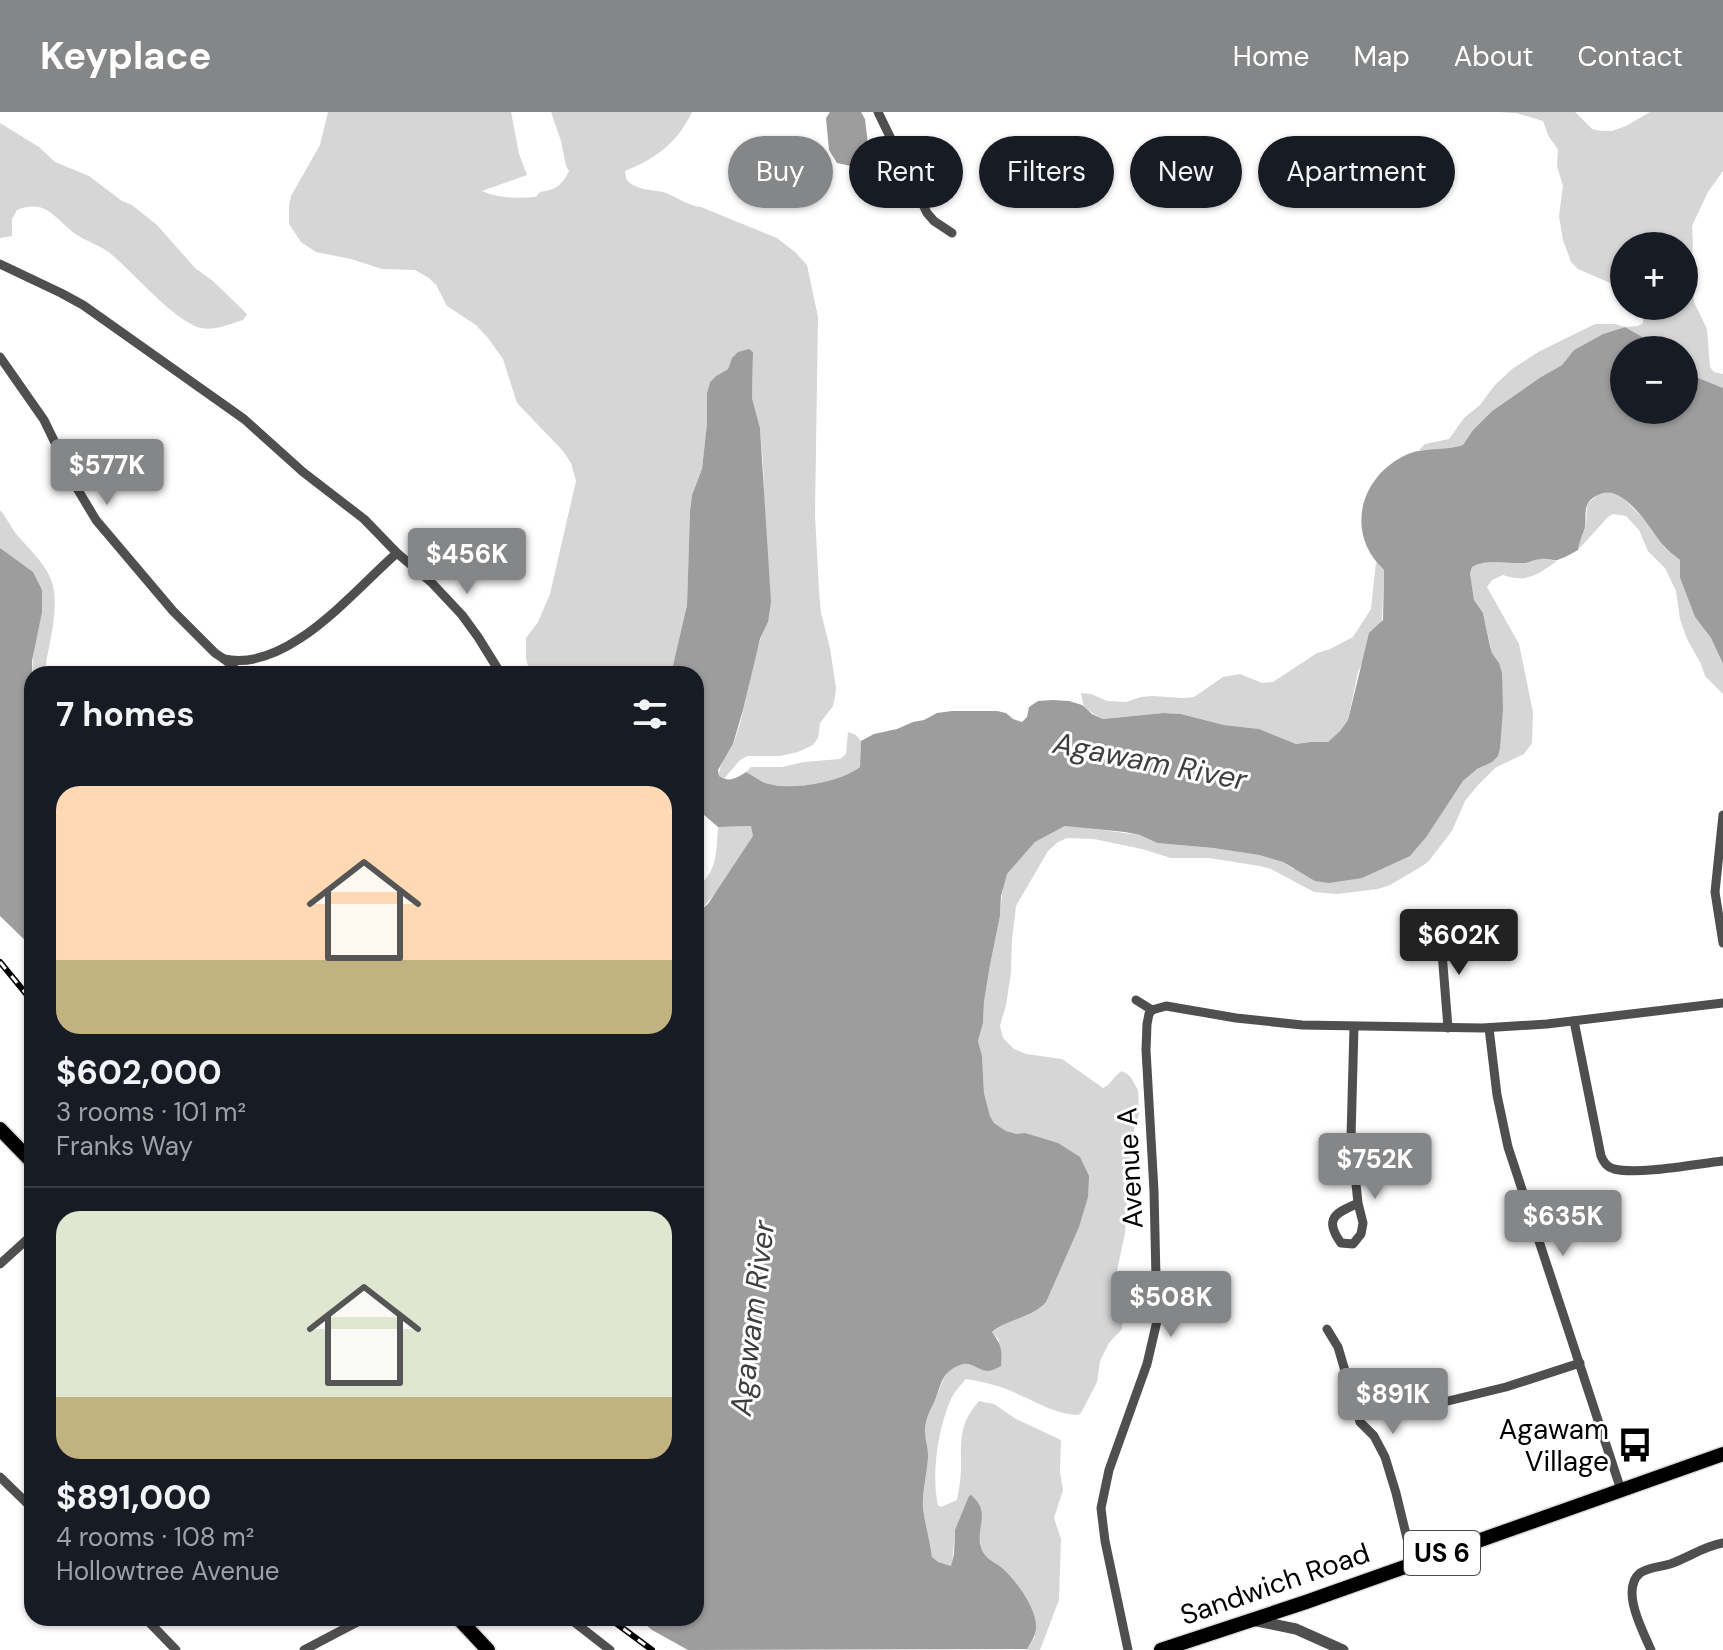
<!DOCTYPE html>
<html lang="en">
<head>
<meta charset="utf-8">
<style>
  :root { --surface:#171b24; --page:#242831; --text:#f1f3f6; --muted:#9ea1a6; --line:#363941; --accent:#858687 }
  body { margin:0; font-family:"DM Sans",sans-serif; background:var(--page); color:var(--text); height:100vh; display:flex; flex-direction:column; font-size:30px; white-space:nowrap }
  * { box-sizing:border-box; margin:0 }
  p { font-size:26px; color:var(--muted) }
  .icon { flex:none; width:44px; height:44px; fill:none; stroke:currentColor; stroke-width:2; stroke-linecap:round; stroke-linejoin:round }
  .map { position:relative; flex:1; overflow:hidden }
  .side { position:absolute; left:24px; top:554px; width:680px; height:960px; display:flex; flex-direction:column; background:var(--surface); border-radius:24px; box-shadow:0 2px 6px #0004 }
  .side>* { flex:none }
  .top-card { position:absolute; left:728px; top:24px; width:760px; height:72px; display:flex; gap:16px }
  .buttons { position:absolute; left:1610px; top:120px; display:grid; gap:16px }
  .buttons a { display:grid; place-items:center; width:88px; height:88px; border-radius:50%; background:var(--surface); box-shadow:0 2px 6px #0004; font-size:40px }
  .price { position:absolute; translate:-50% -68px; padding:0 18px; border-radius:8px; background:var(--accent); color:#fff; font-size:26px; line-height:52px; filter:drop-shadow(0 2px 4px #0008) }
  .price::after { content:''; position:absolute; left:50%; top:48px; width:24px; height:18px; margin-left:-12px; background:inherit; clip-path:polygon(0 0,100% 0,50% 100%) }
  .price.current { background:#222; color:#fff }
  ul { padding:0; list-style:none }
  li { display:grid; align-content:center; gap:16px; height:424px; padding:0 32px }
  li+li { border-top:2px solid var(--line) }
  li span { display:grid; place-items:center; height:248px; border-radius:24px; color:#555 }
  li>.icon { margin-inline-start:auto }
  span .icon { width:144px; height:144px; fill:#fffc; stroke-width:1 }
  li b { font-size:34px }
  h2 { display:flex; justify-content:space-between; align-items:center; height:96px; padding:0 32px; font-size:34px }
  .pill { padding:0 28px; border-radius:36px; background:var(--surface); box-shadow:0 2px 6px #0004; font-size:28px; line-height:72px }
  .pill.current { background:var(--accent); color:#fff }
  header { display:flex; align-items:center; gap:48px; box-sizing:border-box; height:112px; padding:0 40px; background:var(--accent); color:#fff }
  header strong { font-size:38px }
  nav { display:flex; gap:44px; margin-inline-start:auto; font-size:28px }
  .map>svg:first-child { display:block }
  .green { fill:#d6d6d6 }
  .water { fill:#9d9d9d }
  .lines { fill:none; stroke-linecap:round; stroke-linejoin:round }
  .primary-casing { stroke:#dbdbdb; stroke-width:17 }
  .minor { stroke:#4f4f4f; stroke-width:9 }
  .tertiary { stroke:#4f4f4f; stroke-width:11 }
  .primary { stroke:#000; stroke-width:14 }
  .rail-casing { stroke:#000; stroke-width:6 }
  .rail { stroke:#fff; stroke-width:3; stroke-dasharray:9; stroke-linecap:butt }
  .labels { text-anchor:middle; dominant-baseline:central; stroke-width:6; stroke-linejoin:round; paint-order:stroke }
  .shield { fill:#fff; stroke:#4c4c4c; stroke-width:2 }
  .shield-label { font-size:26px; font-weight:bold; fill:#000 }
  .street-label { font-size:28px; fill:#000; stroke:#fff }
  .poi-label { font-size:28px; fill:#000; stroke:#fff; text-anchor:end }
  .water-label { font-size:30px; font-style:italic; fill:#3e3e3e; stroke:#fff }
</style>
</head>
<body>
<header>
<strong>Keyplace</strong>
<nav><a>Home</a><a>Map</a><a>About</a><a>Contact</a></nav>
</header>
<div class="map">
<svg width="1723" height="1538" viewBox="0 0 1723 1538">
  <rect width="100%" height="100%" fill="#fff"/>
  <g class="green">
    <path d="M328,0H511L519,42L527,63L482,79C499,87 518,86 536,85L540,80C556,78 562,73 569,59L566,54L561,29L551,0H692C677,31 657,46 625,59C626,64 625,67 630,71C639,78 652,78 663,80C676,84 688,94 701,95L777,126L795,140L807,153L818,205L815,403L819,478L821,501L830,536L836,576L835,585L833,594L820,611L818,626L813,633L798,640L780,644H747L739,649L724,667L719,664C719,651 729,642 734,630C749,591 749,547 768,510L763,351L760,316L752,286L753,240L732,246L728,257L716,264L710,270L707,281V311L702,357L692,383L690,399L687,493L671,562H530L526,546V526L538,510L550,482L576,369L571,351L563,339L517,291L503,247L488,226L476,213L447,194L436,173L429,166L415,158L382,157L351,147L316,140L301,130L289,112V94L291,84L320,33Z"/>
    <polygon points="1497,0 1575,0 1592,17 1601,19 1612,19 1626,14 1650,0 1723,0 1723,59 1708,80 1692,114 1693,132 1691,162 1694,190 1707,217 1710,255 1714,260 1723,262 1723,276 1684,260 1684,238 1656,238 1646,227 1625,215 1603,222 1574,238 1562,253 1541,265 1492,299 1473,318 1463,333 1440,338 1419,338 1425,332 1449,327 1464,306 1480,293 1494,274 1512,257 1540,239 1595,212 1615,212 1625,215 1638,214 1643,211 1643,206 1634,194 1684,194 1684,134 1624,134 1624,183 1615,173 1578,157 1571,150 1563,128 1559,104 1563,74 1557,54 1558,38 1548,23 1543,9 1516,1"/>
    <path d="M0,11L39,35L55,50L89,64L122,89L132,93L157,113L195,156L213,169L247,202L243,208C230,212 215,219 201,216C175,210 133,160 111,142C100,133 85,129 74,121C54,105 45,87 17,98L12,107V124L0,126Z"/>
    <path d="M1605,379L1613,380L1622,385L1651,414L1664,435L1680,448V466L1695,505L1711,526L1723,552V582L1705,564L1701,552L1687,527L1680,507L1676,479L1665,456L1648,439L1639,418L1626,404L1613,402L1608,405L1578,438C1578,429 1582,426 1584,419C1592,395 1576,396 1605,379Z"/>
    <path d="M0,398C7,406 11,416 18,424C47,457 60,465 53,513C51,529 46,545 45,562H32L34,531L5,441L0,436Z"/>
    <path d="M1539,446L1557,449C1537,463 1527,471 1503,463L1492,468L1487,475L1519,532L1533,600L1532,631L1524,642L1495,656L1478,673L1465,689L1452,719L1428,750L1419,756L1390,773L1378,777L1337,782L1314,780L1271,757L1260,754L1209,746H1171L1142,737L1094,727L1067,726L1058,730L1048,739L1016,794L1012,827L1011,860L1006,893L1000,914L1003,926L1014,937L1026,942L1062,947L1103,976C1111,973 1114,963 1122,959L1130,964L1138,978L1139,1002L1135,1014L1131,1034L1125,1121L1115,1168L1123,1200L1122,1217L1109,1231L1100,1249L1097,1270L1081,1301L1077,1303C1057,1302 1040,1292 1022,1284C1004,1275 986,1270 966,1267C961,1273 954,1280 951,1287C938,1316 931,1363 938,1393L941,1395L957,1388C959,1377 961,1366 961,1356C961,1327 959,1312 979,1289L994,1292L1016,1307L1059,1327L1061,1329L1060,1360L1063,1378L1054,1406L1061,1427L1059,1488L1040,1538H1026L1035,1525L997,1452C986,1448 981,1440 980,1428L957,1414L955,1418L952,1453L951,1454L937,1450L932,1445C930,1429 925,1412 923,1396C922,1380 927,1363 928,1347C929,1336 924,1326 925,1316C926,1307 929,1301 933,1293C941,1279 943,1252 965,1251C972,1251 982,1256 989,1259L999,1228L992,1220L1006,1211L1041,1195L1017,1022L1006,1019L994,1011L990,1004L984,981L982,944L978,929L983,911L984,890L990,853L1000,804L1003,773L1007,762L1035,730L1065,714H1071L1140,723L1157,731L1213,736L1259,743L1283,750L1293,757L1427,724L1463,669L1477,657L1492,649L1499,551L1492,541L1483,501L1474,488L1470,461L1472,455C1491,443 1518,456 1539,446Z"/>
    <polygon points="1376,450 1384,458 1382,508 1358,560 1348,608 1340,619 1328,630 1310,630 1296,632 1259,617 1224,613 1181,602 1163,601 1103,607 1084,596 1081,581 1091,582 1107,589 1126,590 1141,585 1152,584 1183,586 1194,585 1223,565 1240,562 1262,571 1273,570 1317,541 1330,537 1353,525 1371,497"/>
    <path d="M848,620L856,623L861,629L860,655C839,671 788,680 763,670C757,667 752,663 746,660L751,655H782L804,650L840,647L846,642Z"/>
    <path d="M752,714L753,724C737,751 719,781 696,802V777C718,758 716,742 718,715Z"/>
  </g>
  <g class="water">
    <polygon points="830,0 861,0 865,7 870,50 851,54 837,51 829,38 826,6"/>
    <path d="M1625,215L1646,227L1656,238H1624V298H1684V260L1723,276V552L1711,526L1695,505L1680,466V448C1674,443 1667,438 1662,432C1650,416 1622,369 1598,383C1592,386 1588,389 1586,396C1585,402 1586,409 1585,415C1583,423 1579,429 1578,438C1572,441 1566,445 1560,447C1554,450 1548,446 1541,447C1535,447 1529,451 1523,451C1506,452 1487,446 1472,455L1470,461L1474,488L1483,501L1490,534L1492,541L1499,551L1502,561L1503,597L1500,636L1498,644L1492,650L1477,657L1463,669L1427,724L1410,744L1362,766L1329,771L1315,769L1283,750L1259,743L1213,736L1157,731L1140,723L1125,720L1065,714L1035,730L1007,762L1001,784L1000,804L990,853L984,890L983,911L978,929L982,944L984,981L990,1004L994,1011L1006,1019L1017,1022L1025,1021L1058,1031L1080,1045L1089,1064L1088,1085L1079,1115L1046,1190C1033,1205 1008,1207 992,1220C1002,1234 1002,1238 1001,1254C997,1256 993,1258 989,1259C978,1259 971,1248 960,1253C939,1261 941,1277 933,1293C929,1300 926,1307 925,1316C924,1326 929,1336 928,1346C927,1363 922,1380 923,1396C925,1412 930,1429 932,1445L938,1450L951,1454L954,1442L955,1418L969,1384L971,1383C992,1401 975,1415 981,1435C984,1447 994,1449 1002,1456C1016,1468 1036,1496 1036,1514C1036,1523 1032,1529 1027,1537L688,1538L652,1518L638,1506H696V802L708,792L753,724L751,714L718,715L703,702L696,699V562H671L687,493L690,399L692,383L702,357L707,311V281L710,270L716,264L728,257L732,246L738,240L749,237L753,240L752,286L760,316L771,490L768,510L760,527L743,598L733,632L718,658L719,664C729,671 737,666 746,660C752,663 757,667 763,670C787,680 839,671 860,655L861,629L874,622L897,617L913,610L924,608L937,601L952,599H997L1006,601L1013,607L1022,610L1027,605L1029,595L1038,589L1053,588L1069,589L1082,593L1092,602L1103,607L1163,601L1181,602L1224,613L1259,617L1296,632L1310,630H1328L1340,619L1348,608L1369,521L1383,508L1384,458C1344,421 1360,363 1408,342C1425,335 1445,339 1463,333L1473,318L1492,299L1541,265L1562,253L1574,238L1603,222Z"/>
    <polygon points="0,436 33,460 42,478 42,500 32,549 32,847 31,834 0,804"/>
  </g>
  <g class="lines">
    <g class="primary-casing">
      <g id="primary">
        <polyline points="0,1017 32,1050"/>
        <polyline points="458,1506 488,1538"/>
        <polyline points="1161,1538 1306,1490 1723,1342"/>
      </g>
    </g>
    <g class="minor">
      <polyline points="878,0 927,101 934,109 952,121"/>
      <polyline points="0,152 61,181 83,193 244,307 303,360 364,407 397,441 431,470 462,503 478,525 501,562"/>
      <polyline points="0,245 44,308 78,378 96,408 173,499 215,541 224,547 241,562"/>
      <path d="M224,547C288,561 354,478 397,441"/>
      <polyline points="1723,703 1715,780 1723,831"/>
      <polyline points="1440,815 1448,916"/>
      <polyline points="1136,888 1152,898"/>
      <polyline points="1152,898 1166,894 1236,906 1302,913 1482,916 1547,912 1723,891"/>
      <path d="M1574,909L1601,1044C1604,1051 1607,1055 1614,1057C1639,1063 1696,1052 1723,1049"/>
      <path d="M1354,915L1351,1025L1358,1091L1363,1111L1361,1122L1353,1132L1341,1131C1323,1106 1336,1101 1358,1091"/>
      <polyline points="1489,916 1497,983 1508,1035 1621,1378"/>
      <polyline points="0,1152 32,1123"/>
      <polyline points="1327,1217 1338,1235 1360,1310 1374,1324 1385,1345 1396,1381 1413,1451"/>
      <polyline points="1448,1289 1506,1275 1580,1251"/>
      <polyline points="0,1365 32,1396"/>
      <polyline points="145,1506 176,1538"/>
      <polyline points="569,1506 610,1538"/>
      <polyline points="304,1538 365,1506"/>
      <polyline points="1128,1538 1105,1429 1101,1396 1109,1358 1147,1252 1157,1209 1154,1079 1146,938 1147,912 1149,902 1152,898"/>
      <path d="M1651,1538C1643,1519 1620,1478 1640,1461C1649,1455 1660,1455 1670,1452C1688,1446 1704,1434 1723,1431"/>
    </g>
    <polyline class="tertiary" points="1252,1508 1296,1517 1343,1538"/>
    <use href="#primary" class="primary"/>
    <g class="rail-casing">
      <g id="rail">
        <polyline points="0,850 32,889"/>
        <polyline points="609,1506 652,1538"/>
      </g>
    </g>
    <use href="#rail" class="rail"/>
  </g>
  <defs>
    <g id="bus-bare" transform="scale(2.76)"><path d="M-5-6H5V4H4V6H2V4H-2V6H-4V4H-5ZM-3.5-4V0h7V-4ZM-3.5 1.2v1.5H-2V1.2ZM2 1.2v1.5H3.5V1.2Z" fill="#000" stroke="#fff" stroke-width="2.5" paint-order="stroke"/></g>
  </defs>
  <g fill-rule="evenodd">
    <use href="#bus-bare" x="1635" y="1333"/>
  </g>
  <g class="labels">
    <rect class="shield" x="1404" y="1419" width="76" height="44" rx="6"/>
    <g class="shield-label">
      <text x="1442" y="1441">US 6</text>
    </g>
    <g class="street-label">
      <text transform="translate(1130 1056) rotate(-93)">Avenue A</text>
      <text transform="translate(1275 1472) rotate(-19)">Sandwich Road</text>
    </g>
    <g class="poi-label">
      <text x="1609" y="1317">Agawam<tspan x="1609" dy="32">Village</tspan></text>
    </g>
    <g class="water-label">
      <text transform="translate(1150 649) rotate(11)">Agawam River</text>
      <text transform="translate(752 1206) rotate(-83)">Agawam River</text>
    </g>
  </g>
</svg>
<div class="buttons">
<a>+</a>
<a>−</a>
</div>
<b class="price" style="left:107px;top:395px">$577K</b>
<b class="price" style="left:467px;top:484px">$456K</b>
<b class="price current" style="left:1459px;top:865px">$602K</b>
<b class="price" style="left:1375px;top:1089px">$752K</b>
<b class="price" style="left:1563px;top:1146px">$635K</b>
<b class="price" style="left:1171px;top:1227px">$508K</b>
<b class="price" style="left:1393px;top:1324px">$891K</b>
<div class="top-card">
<a class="pill current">Buy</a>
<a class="pill">Rent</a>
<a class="pill">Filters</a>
<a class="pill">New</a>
<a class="pill">Apartment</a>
</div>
<section class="side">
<h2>7 homes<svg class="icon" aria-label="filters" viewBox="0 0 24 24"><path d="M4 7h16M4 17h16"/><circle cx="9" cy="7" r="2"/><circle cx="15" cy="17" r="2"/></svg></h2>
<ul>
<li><span style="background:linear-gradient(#ffd9b3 70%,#c2b280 0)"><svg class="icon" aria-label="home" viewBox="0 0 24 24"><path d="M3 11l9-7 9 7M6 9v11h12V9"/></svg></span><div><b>$602,000</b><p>3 rooms · 101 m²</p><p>Franks Way</p></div></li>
<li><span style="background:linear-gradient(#dfe7d0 75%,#c2b280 0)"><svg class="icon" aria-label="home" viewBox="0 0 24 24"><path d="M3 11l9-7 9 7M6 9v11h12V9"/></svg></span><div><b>$891,000</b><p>4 rooms · 108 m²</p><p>Hollowtree Avenue</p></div></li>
</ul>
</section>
</div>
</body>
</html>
